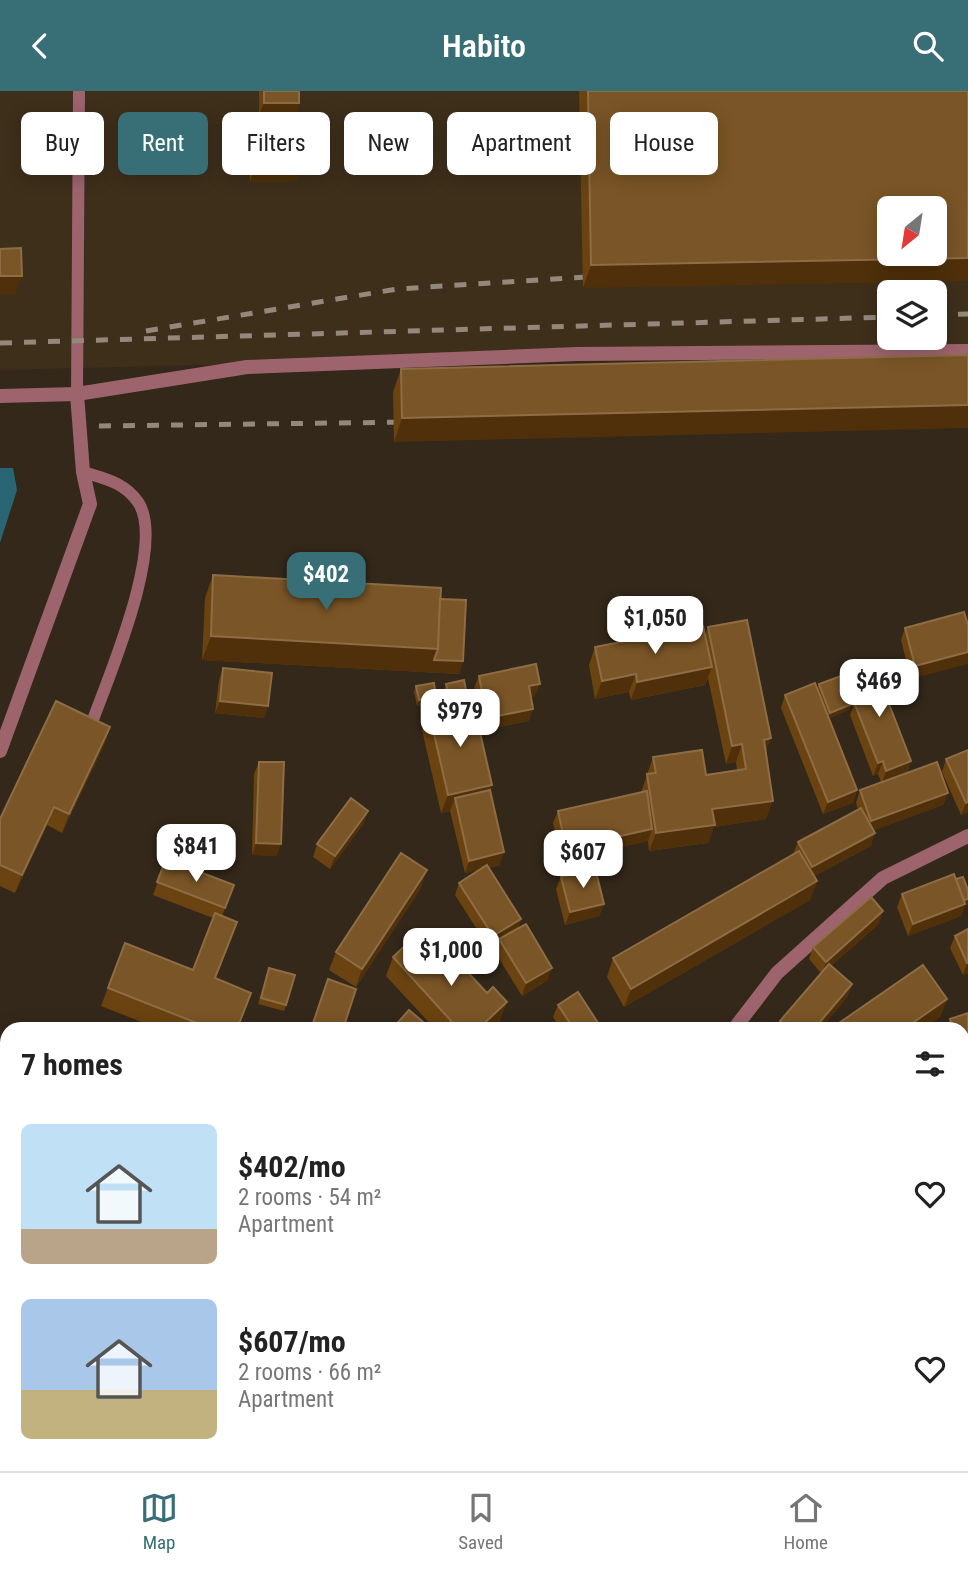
<!DOCTYPE html>
<html lang="en">
<head>
<meta charset="utf-8">
<style>
  :root { --surface:#fff; --page:#f6f6f6; --text:#222; --muted:#767676; --line:#e0e0e0; --accent:#386e76 }
  body { margin:0; font-family:"Roboto Condensed",sans-serif; background:var(--page); color:var(--text); height:100vh; display:flex; flex-direction:column; font-size:26px; white-space:nowrap }
  * { box-sizing:border-box; margin:0 }
  p { font-size:23px; color:var(--muted) }
  .icon { flex:none; width:38px; height:38px; fill:none; stroke:currentColor; stroke-width:2; stroke-linecap:round; stroke-linejoin:round }
  .map { position:relative; flex:1; overflow:hidden }
  .details { position:absolute; left:0px; top:931px; width:970px; height:450px; display:flex; flex-direction:column; background:var(--surface); border-radius:21px 21px 0 0; box-shadow:0 4px 18px #0003 }
  .details>* { flex:none }
  .guide { position:absolute; left:21px; top:21px; width:928px; height:63px; display:flex; gap:14px }
  .needle { width:46px; rotate:210deg }
  .fabs { position:absolute; left:877px; top:105px; display:grid; gap:14px }
  .fabs a { display:grid; place-items:center; width:70px; height:70px; border-radius:10px; background:var(--surface); box-shadow:0 4px 18px #0003; font-size:35px }
  .price { position:absolute; translate:-50% -60px; padding:0 16px; border-radius:14px; background:#fff; color:#222; font-size:23px; line-height:46px; filter:drop-shadow(0 2px 4px #0008) }
  .price::after { content:''; position:absolute; left:50%; top:42px; width:21px; height:16px; margin-left:-10px; background:inherit; clip-path:polygon(0 0,100% 0,50% 100%) }
  .price.active { background:var(--accent); color:#fff }
  ul { padding:0; list-style:none }
  li { display:flex; align-items:center; gap:21px; height:175px; padding:0 21px }
  li span { display:grid; place-items:center; flex:none; width:196px; height:140px; border-radius:10px; color:#555 }
  li>.icon { margin-inline-start:auto }
  span .icon { width:84px; height:84px; fill:#fffc; stroke-width:1 }
  li b { font-size:30px }
  h2 { display:flex; justify-content:space-between; align-items:center; height:84px; padding:0 21px; font-size:30px }
  .pill { padding:0 24px; border-radius:10px; background:var(--surface); box-shadow:0 4px 18px #0003; font-size:24px; line-height:63px }
  .pill.active { background:var(--accent); color:#fff }
  header { display:flex; justify-content:space-between; align-items:center; height:91px; padding:0 21px; background:var(--accent); color:#fff; font-size:32px; font-weight:600 }
  .tabs { display:flex; justify-content:space-around; align-items:center; height:98px; border-top:2px solid var(--line); background:var(--surface); font-size:19px; color:var(--muted) }
  .tabs a { display:grid; justify-items:center; gap:4px }
  .tabs .active { color:var(--accent) }
  .map>svg:first-child { display:block }
  .built { fill:#3e2f1b; fill-rule:evenodd }
  .water { fill:#2a6574 }
  .lines { fill:none; stroke-linecap:round; stroke-linejoin:round }
  .lane { stroke:#9e646e; stroke-width:12 }
  .street { stroke:#9e646e; stroke-width:14 }
  .rail { stroke:#92887c; stroke-width:5; stroke-dasharray:12 12; stroke-linecap:butt }
  .wall { fill:#6b4310 }
  .shaded-wall { fill:#4f300a }
  .building { fill:#7a5527; stroke:#8e6d45; stroke-width:2; fill-rule:evenodd }
</style>
</head>
<body>
<header><svg class="icon" aria-label="back" viewBox="0 0 24 24"><path d="M15 5l-7 7 7 7"/></svg>Habito<svg class="icon" aria-label="search" viewBox="0 0 24 24"><circle cx="10" cy="10" r="6"/><path d="M15 15l6 6"/></svg></header>
<div class="map">
<svg width="968" height="1380" viewBox="0 0 968 1380">
  <rect width="100%" height="100%" fill="#33281a"/>
  <path class="built" d="M0,0H968V254L0,279ZM889,117H934V163H889ZM889,201H934V247H889Z"/>
  <polygon class="water" points="0,377 13,377 17,399 0,452"/>
  <g class="lines">
    <g class="lane">
      <polyline points="77,303 79,0"/>
      <path d="M83,381C105,388 124,391 138,411C166,452 110,582 94,626"/>
    </g>
    <g class="street">
      <polyline points="0,305 77,303 247,276 577,263 968,260"/>
      <polyline points="0,660 90,413 83,381 77,303"/>
      <polyline points="734,938 777,882 883,787 968,745"/>
      <polyline points="697,1374 701,1380"/>
      <polyline points="181,1380 191,1374"/>
    </g>
    <g class="rail">
      <polyline points="934,224 968,223"/>
      <polyline points="146,240 397,198 601,185"/>
      <polyline points="0,252 889,226"/>
      <polyline points="99,335 412,331"/>
    </g>
  </g>
  <g class="wall">
    <polygon points="259,0 299,0 299,12 295,25 259,24"/>
    <polygon points="579,0 968,0 583,197"/>
    <polygon points="253,33 300,77 296,90 250,91 249,45"/>
    <polygon points="968,264 394,351 393,301 401,278"/>
    <polygon points="213,484 440,508 463,570 459,583 202,569 205,507"/>
    <polygon points="964,521 911,588 901,549 905,537"/>
    <polygon points="708,536 766,662 766,728 714,736 708,752 649,760 648,750 562,769 553,732 558,720 641,702 653,666 706,684 737,679 736,671 726,673 708,587 705,594 631,609 629,601 595,608 589,574 595,556 705,544"/>
    <polygon points="223,577 268,615 264,627 215,622 219,589"/>
    <polygon points="849,583 911,670 907,682 948,702 943,714 874,739 871,755 814,785 817,790 810,809 624,916 607,886 613,867 793,763 798,751 858,718 856,712 860,699 881,691 878,683 873,685 850,624 853,616 852,613 849,619 829,627 857,699 853,712 823,723 781,617 785,604 817,597 819,593 845,595"/>
    <polygon points="479,585 535,605 531,606 529,630 483,639 474,597"/>
    <polygon points="446,593 467,612 492,694 490,699 500,774 488,777 521,828 518,838 548,889 522,905 495,861 498,852 489,857 455,804 459,792 481,778 465,782 450,720 441,722 422,639 429,621 448,617 444,600"/>
    <polygon points="416,595 434,612 417,615 414,601"/>
    <polygon points="110,636 104,654 62,742 47,734 15,802 0,795 0,728"/>
    <polygon points="968,659 968,721 961,724 942,681 946,668"/>
    <polygon points="259,671 277,765 252,764 254,683"/>
    <polygon points="364,732 330,778 313,766 317,753"/>
    <polygon points="166,768 234,794 222,825 230,849 215,887 238,938 159,938 101,915 125,852 193,879 213,827 153,804"/>
    <polygon points="561,786 604,813 599,825 565,834 556,798"/>
    <polygon points="956,788 968,799 968,813 965,814 961,825 908,845 897,816 902,803"/>
    <polygon points="421,797 356,896 329,879 336,861"/>
    <polygon points="879,833 831,875 852,893 847,906 820,938 778,938 780,930 821,882 809,868 813,856"/>
    <polygon points="968,838 968,882 963,884 950,857 955,845"/>
    <polygon points="393,866 434,875 500,930 491,938 435,938 386,885"/>
    <polygon points="267,883 286,914 284,920 258,913"/>
    <polygon points="947,908 940,926 923,938 837,938 839,932"/>
    <polygon points="558,914 602,938 561,938 553,926"/>
    <polygon points="968,922 968,972 962,974 962,938 947,938 950,928"/>
    <polygon points="7,1281 7,1335 0,1333 0,1282"/>
    <polygon points="7,1348 7,1374 19,1380 0,1380 0,1375"/>
    <polygon points="569,1374 612,1374 615,1380 572,1380"/>
    <polygon points="825,1374 888,1374 877,1380 823,1380"/>
  </g>
  <g class="shaded-wall">
    <polygon points="264,12 299,12 295,25 259,24"/>
    <polygon points="300,77 296,90 250,91 254,78"/>
    <polygon points="968,167 968,190 583,197 591,174"/>
    <polygon points="0,185 22,185 15,203 0,204"/>
    <polygon points="968,314 968,337 394,351 402,327"/>
    <polygon points="211,545 438,558 463,570 459,583 202,569"/>
    <polygon points="968,561 968,573 911,588 915,575"/>
    <polygon points="712,576 705,594 631,609 637,591"/>
    <polygon points="636,583 629,601 595,608 602,590"/>
    <polygon points="540,593 535,605 524,607 529,595"/>
    <polygon points="436,606 434,612 417,615 419,609"/>
    <polygon points="468,609 466,615 448,619 451,613"/>
    <polygon points="220,610 268,615 264,627 215,622"/>
    <polygon points="852,613 849,619 827,628 830,622"/>
    <polygon points="533,618 529,630 483,639 487,627"/>
    <polygon points="110,636 104,654 62,742 69,723"/>
    <polygon points="771,647 764,665 764,649"/>
    <polygon points="742,653 736,671 726,673 732,655"/>
    <polygon points="883,670 878,683 873,685 878,672"/>
    <polygon points="911,670 906,683 882,692 886,680"/>
    <polygon points="492,694 485,712 455,707 450,720 441,722 448,704"/>
    <polygon points="857,699 853,712 823,723 828,711"/>
    <polygon points="948,702 943,714 867,742 871,730"/>
    <polygon points="773,710 766,728 714,736 708,752 649,760 656,742 712,718"/>
    <polygon points="968,711 968,721 961,724 966,712"/>
    <polygon points="54,716 47,734 15,802 22,784"/>
    <polygon points="368,720 364,732 330,778 335,765"/>
    <polygon points="652,738 648,750 562,769 566,757"/>
    <polygon points="875,742 871,755 807,789 812,776"/>
    <polygon points="256,752 281,753 277,765 252,764"/>
    <polygon points="504,761 500,774 465,782 469,770"/>
    <polygon points="427,779 421,797 356,896 362,878"/>
    <polygon points="817,790 810,809 624,916 631,898"/>
    <polygon points="968,808 968,813 965,814 961,825 908,845 913,833"/>
    <polygon points="604,813 599,825 565,834 570,821"/>
    <polygon points="883,820 879,833 822,883 826,871"/>
    <polygon points="521,828 517,840 499,848 498,852 489,857 493,845"/>
    <polygon points="968,871 968,882 963,884 967,872"/>
    <polygon points="552,877 548,889 522,905 526,892"/>
    <polygon points="852,893 847,906 820,938 814,938"/>
    <polygon points="947,908 940,926 923,938 904,938"/>
    <polygon points="507,911 500,930 491,938 478,938"/>
    <polygon points="968,961 968,972 962,974 962,963"/>
    <polygon points="968,1102 968,1118 962,1120 962,1104"/>
    <polygon points="968,1205 968,1215 962,1218 962,1207"/>
    <polygon points="968,1321 968,1337 962,1339 962,1323"/>
    <polygon points="870,1374 888,1374 877,1380 859,1380"/>
  </g>
  <g class="building">
    <rect x="264" y="0" width="35" height="12"/>
    <path d="M588,0H968V167L591,174ZM889,117H934V163H889Z"/>
    <polygon points="299,32 300,77 254,78 253,33"/>
    <polygon points="21,157 22,185 0,185 0,158"/>
    <polygon points="968,264 968,314 402,327 401,278"/>
    <polygon points="213,484 441,497 438,558 211,545"/>
    <polygon points="440,508 466,509 463,570 434,569 438,558"/>
    <polygon points="964,521 968,534 968,561 915,575 905,537"/>
    <polygon points="747,529 771,647 764,649 773,710 712,718 715,734 656,742 647,683 656,682 653,666 702,659 706,684 746,678 742,653 732,655 708,536"/>
    <polygon points="703,535 712,576 637,591 636,583 602,590 595,556"/>
    <polygon points="536,573 540,593 529,595 533,618 487,627 479,585"/>
    <polygon points="874,574 911,670 886,680 883,670 878,672 854,611 859,609 849,583"/>
    <polygon points="223,577 272,582 268,615 220,610"/>
    <polygon points="841,585 852,613 830,622 819,593"/>
    <polygon points="464,589 468,609 451,613 446,593"/>
    <polygon points="434,592 436,606 419,609 416,595"/>
    <polygon points="815,592 857,699 828,711 785,604"/>
    <polygon points="56,610 110,636 69,723 54,716 22,784 0,774 0,728"/>
    <polygon points="473,611 492,694 448,704 429,621"/>
    <polygon points="968,659 968,711 966,712 946,668"/>
    <polygon points="259,671 284,671 281,753 256,752"/>
    <polygon points="937,671 948,702 871,730 860,699"/>
    <polygon points="490,699 504,761 469,770 455,707"/>
    <polygon points="647,700 652,738 566,757 558,720"/>
    <polygon points="351,707 368,720 335,765 317,753"/>
    <polygon points="861,717 875,742 812,776 798,751"/>
    <polygon points="799,760 817,790 631,898 613,867"/>
    <polygon points="401,762 427,779 362,878 336,861"/>
    <polygon points="166,768 234,794 225,817 157,791"/>
    <polygon points="487,774 521,828 493,845 459,792"/>
    <polygon points="595,777 604,813 570,821 561,786"/>
    <polygon points="954,783 965,813 913,833 902,803"/>
    <polygon points="963,786 968,799 968,808 964,809 956,788"/>
    <polygon points="871,806 883,820 826,871 813,856"/>
    <polygon points="215,822 237,831 215,887 251,902 237,938 212,938 108,897 125,852 193,879"/>
    <polygon points="526,833 552,877 526,892 499,848"/>
    <polygon points="968,838 968,871 967,872 955,845"/>
    <polygon points="411,849 434,875 449,861 487,902 493,896 507,911 478,938 451,938 449,936 453,932 393,866"/>
    <polygon points="829,873 852,893 814,938 790,938 780,930"/>
    <polygon points="923,874 947,908 904,938 843,938 839,932"/>
    <polygon points="269,877 295,884 286,914 261,907"/>
    <polygon points="328,888 356,898 343,938 311,938"/>
    <polygon points="578,901 602,938 574,938 558,914"/>
    <polygon points="409,919 429,936 428,938 392,938"/>
    <polygon points="968,922 968,961 962,963 962,938 953,938 950,928"/>
    <polygon points="968,1040 968,1102 962,1104 962,1042"/>
    <polygon points="968,1165 968,1205 962,1207 962,1167"/>
    <polygon points="968,1256 968,1321 962,1323 962,1258"/>
    <polygon points="1,1279 7,1281 7,1321 0,1319 0,1284"/>
    <polygon points="7,1351 7,1374 20,1374 19,1380 0,1375"/>
    <polygon points="579,1374 612,1374 615,1380 583,1380"/>
    <polygon points="647,1374 697,1374 699,1377 694,1380 635,1380"/>
    <polygon points="801,1374 804,1374 808,1380 790,1380"/>
    <polygon points="826,1374 870,1374 859,1380 830,1380"/>
    <polygon points="937,1376 939,1380 930,1380"/>
  </g>
</svg>
<div class="fabs">
<a><svg class="needle" viewBox="-14 -14 28 28"><path d="M0-13l5 13h-10z" fill="#e53935"/><path d="M0 13l5-13h-10z" fill="#767676"/></svg></a>
<a><svg class="icon" aria-label="layers" viewBox="0 0 24 24"><path d="M12 4l9 5-9 5-9-5zM3 14l9 5 9-5"/></svg></a>
</div>
<b class="price active" style="left:326px;top:521px">$402</b>
<b class="price" style="left:655px;top:565px">$1,050</b>
<b class="price" style="left:879px;top:628px">$469</b>
<b class="price" style="left:460px;top:658px">$979</b>
<b class="price" style="left:196px;top:793px">$841</b>
<b class="price" style="left:583px;top:799px">$607</b>
<b class="price" style="left:451px;top:897px">$1,000</b>
<div class="guide">
<a class="pill">Buy</a>
<a class="pill active">Rent</a>
<a class="pill">Filters</a>
<a class="pill">New</a>
<a class="pill">Apartment</a>
<a class="pill">House</a>
</div>
<section class="details">
<h2>7 homes<svg class="icon" aria-label="filters" viewBox="0 0 24 24"><path d="M4 7h16M4 17h16"/><circle cx="9" cy="7" r="2"/><circle cx="15" cy="17" r="2"/></svg></h2>
<ul>
<li><span style="background:linear-gradient(#bfe0f5 75%,#b9a48a 0)"><svg class="icon" aria-label="home" viewBox="0 0 24 24"><path d="M3 11l9-7 9 7M6 9v11h12V9"/></svg></span><div><b>$402/mo</b><p>2 rooms · 54 m²</p><p>Apartment</p></div><svg class="icon" aria-label="heart" viewBox="0 0 24 24"><path d="M12 20l-8-8c-3-5 5-10 8-4 3-6 11-1 8 4z"/></svg></li>
<li><span style="background:linear-gradient(#a9c7e8 65%,#c2b280 0)"><svg class="icon" aria-label="home" viewBox="0 0 24 24"><path d="M3 11l9-7 9 7M6 9v11h12V9"/></svg></span><div><b>$607/mo</b><p>2 rooms · 66 m²</p><p>Apartment</p></div><svg class="icon" aria-label="heart" viewBox="0 0 24 24"><path d="M12 20l-8-8c-3-5 5-10 8-4 3-6 11-1 8 4z"/></svg></li>
</ul>
</section>
</div>
<nav class="tabs">
<a class="active"><svg class="icon" aria-label="map" viewBox="0 0 24 24"><path d="M3 6l6-2 6 2 6-2v14l-6 2-6-2-6 2zM9 4v14M15 6v14"/></svg>Map</a>
<a><svg class="icon" aria-label="saved" viewBox="0 0 24 24"><path d="M7 4h10v16l-5-4-5 4z"/></svg>Saved</a>
<a><svg class="icon" aria-label="home" viewBox="0 0 24 24"><path d="M3 11l9-7 9 7M6 9v11h12V9"/></svg>Home</a>
</nav>
</body>
</html>
